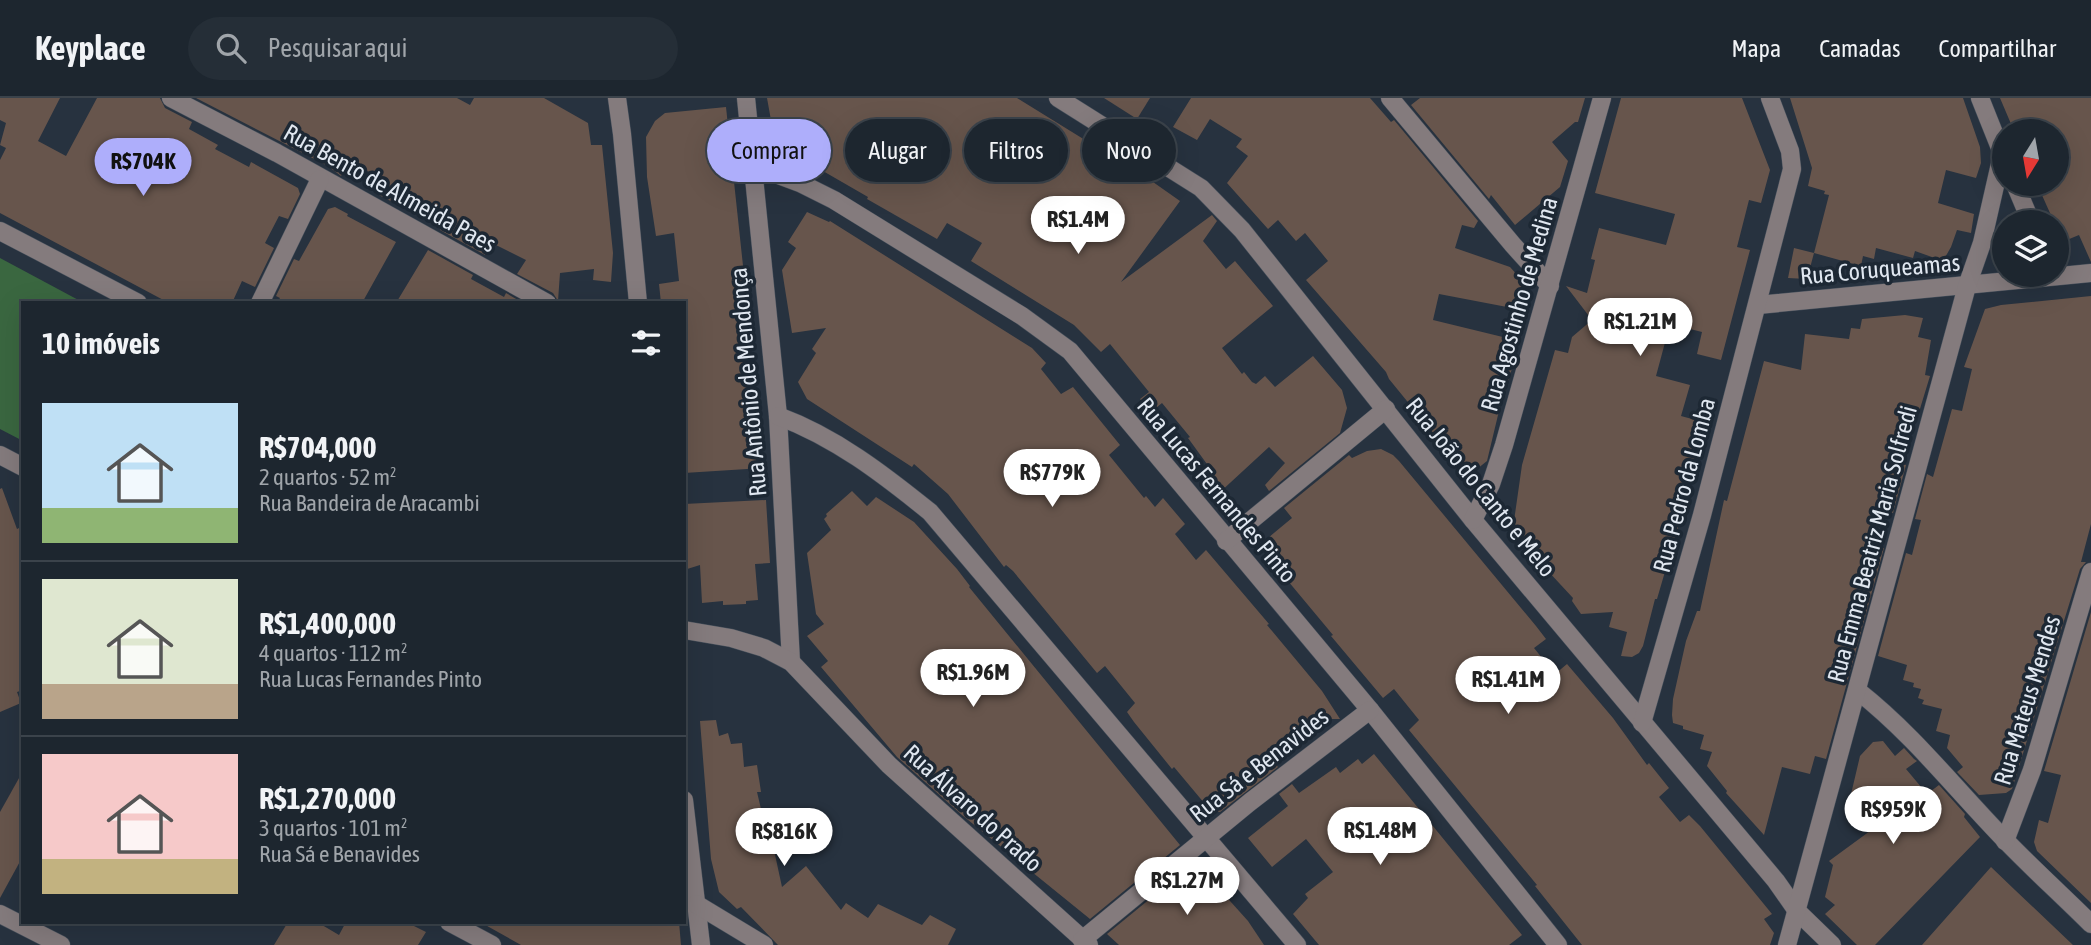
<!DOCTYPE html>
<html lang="pt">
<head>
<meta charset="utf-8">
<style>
  :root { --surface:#1d262f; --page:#252e37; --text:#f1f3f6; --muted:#a0a5aa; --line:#3b434b; --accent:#aeaefb }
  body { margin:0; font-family:"Asap Condensed",sans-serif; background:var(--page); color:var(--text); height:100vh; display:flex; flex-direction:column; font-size:26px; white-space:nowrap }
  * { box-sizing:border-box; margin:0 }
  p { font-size:23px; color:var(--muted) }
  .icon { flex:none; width:38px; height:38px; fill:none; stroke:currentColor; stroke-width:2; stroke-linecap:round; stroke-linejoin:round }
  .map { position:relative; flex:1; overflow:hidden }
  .sheet { position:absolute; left:21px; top:203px; width:665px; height:623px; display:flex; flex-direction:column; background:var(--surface); border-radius:0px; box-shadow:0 7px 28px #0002,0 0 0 2px var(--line) }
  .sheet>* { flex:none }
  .hud { position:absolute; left:707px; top:21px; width:665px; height:63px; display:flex; gap:14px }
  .needle { width:46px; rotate:191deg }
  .tools { position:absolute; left:1992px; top:21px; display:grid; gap:14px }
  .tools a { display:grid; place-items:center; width:77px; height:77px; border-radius:50%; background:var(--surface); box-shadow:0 7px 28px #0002,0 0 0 2px var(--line); font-size:35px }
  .price { position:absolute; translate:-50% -60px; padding:0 16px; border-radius:24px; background:#fff; color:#222; font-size:23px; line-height:46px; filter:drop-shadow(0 2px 4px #0008) }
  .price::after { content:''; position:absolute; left:50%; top:42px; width:21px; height:16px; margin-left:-10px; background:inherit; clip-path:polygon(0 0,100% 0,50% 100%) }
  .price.current { background:var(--accent); color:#111 }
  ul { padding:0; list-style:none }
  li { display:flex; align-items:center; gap:21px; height:175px; padding:0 21px }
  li+li { border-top:2px solid var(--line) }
  li span { display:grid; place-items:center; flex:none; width:196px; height:140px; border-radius:0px; color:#555 }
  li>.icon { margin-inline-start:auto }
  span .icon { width:84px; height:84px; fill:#fffc; stroke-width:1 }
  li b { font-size:30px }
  h2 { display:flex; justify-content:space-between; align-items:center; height:84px; padding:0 21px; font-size:30px }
  .pill { padding:0 24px; border-radius:32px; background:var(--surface); box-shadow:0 7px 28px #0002,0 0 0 2px var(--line); font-size:24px; line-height:63px }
  .pill.current { background:var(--accent); color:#111 }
  header { display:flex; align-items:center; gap:42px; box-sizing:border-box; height:98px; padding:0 35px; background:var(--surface); border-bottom:2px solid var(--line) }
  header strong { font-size:33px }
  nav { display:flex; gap:38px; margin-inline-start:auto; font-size:24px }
  .search { width:490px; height:63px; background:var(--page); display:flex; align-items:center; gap:18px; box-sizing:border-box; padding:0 24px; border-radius:38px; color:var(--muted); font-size:26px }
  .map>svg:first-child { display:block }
  .green { fill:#3a6740 }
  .building { fill:#67554c }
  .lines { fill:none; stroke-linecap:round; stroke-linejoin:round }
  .minor-casing { stroke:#454f5b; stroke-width:19 }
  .minor { stroke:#847b7d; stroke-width:18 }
  .labels { text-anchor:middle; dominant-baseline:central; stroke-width:7; stroke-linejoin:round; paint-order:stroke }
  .street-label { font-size:24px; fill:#e0e7f0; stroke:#1d2834 }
</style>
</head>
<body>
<header>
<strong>Keyplace</strong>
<div class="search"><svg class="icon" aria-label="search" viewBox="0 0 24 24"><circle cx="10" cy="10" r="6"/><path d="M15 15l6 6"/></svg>Pesquisar aqui</div>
<nav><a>Mapa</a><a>Camadas</a><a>Compartilhar</a></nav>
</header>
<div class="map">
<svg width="2091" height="847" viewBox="0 0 2091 847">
  <rect width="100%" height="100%" fill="#27323f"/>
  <polygon class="green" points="0,160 84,205 23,205 23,343 0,331"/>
  <g class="building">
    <polygon points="0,0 60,0 38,43 66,58 97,0 160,0 165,10 192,24 189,31 218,47 215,51 249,69 251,64 298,90 300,96 288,121 279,118 265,145 274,150 255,189 242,183 232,205 169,205 0,115 0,62 6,50 0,47 6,25 0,22"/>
    <polygon points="196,0 457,0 470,7 474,0 544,0 588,25 591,47 602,47 613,155 611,184 593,182 594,171 560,175 558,203 553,195 517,176 526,162 492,145 485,157 440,132 447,120 417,105 412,114 375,95 381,84 376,81 378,79 349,63 341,78 328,68"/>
    <polygon points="767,0 1017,0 1153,84 1180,103 1121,184 1212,117 1217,123 1203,143 1226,171 1235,163 1273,208 1222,250 1242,276 1244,274 1252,284 1256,286 1265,278 1275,289 1313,258 1342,292 1347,310 1340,335 1269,393 1265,387 1285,365 1269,349 1218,396 1204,379 1212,373 1188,340 1190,339 1162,305 1151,314 1140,301 1149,294 1110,246 1101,254 1074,227 971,163 982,145 947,125 937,141 867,101 868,99 816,69 774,39"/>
    <polygon points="1104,0 1150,0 1137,21"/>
    <polygon points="1191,0 1370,0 1391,24 1394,22 1478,123 1474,130 1462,127 1455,150 1510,169 1519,179 1523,192 1507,209 1439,196 1433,222 1511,241 1499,251 1513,267 1505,294 1504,292 1487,363 1477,371 1467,371 1450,358 1451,357 1389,281 1386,274 1306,182 1328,163 1305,135 1296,143 1278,122 1268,131 1227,85 1248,58 1236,49 1242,41 1210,21 1197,42 1173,29"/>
    <polygon points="1420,0 1585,0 1578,24 1575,24 1552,44 1568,63 1560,89 1515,127 1491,97 1489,101 1411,7"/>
    <polygon points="1621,0 1742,0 1770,72 1761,105 1749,102 1737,149 1750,152 1721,262 1697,256 1702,234 1670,226 1656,278 1690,287 1681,318 1703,324 1681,419 1657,501 1655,501 1643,548 1639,555 1632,559 1621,558 1627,534 1609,529 1613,514 1581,516 1572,503 1573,500 1547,472 1543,463 1520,438 1514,423 1522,367 1555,252 1568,255 1572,239 1592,222 1566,188 1587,195 1595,162 1591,161 1599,130 1666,147 1675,116 1595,95"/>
    <polygon points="1790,0 1963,0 1980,49 1981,65 1976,80 1946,72 1938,105 1974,116 1971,135 1957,132 1951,149 1943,163 1915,153 1913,160 1876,150 1874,161 1863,158 1861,168 1814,155 1807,181 1788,180 1794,150 1814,155 1829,97 1824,96 1825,93 1808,88 1812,70"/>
    <polygon points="2000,0 2091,0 2091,164 2079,137 2062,144 2056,124 2054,124 2037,86 2056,86 2056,33 2014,33"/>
    <polygon points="726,9 744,177 755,306 756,322 759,322 763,370 684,375 684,205 661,205 659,186 679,183 674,135 656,138 647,79 646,39 655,23 665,15"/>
    <polygon points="335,109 348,116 347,118 396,144 362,205 277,205 280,200 276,198 294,161 299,163 328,111"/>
    <polygon points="807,114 829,124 830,123 1032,250 1046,265 1041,271 1061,296 1073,289 1120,347 1109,357 1144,400 1146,398 1155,409 1163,400 1185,426 1175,436 1196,462 1206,452 1269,526 1267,527 1322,593 1340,621 1325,621 1273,663 1278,669 1220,714 1210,712 1174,669 1172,671 1134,624 1127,614 1135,605 1105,568 1097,575 1013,473 1006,467 1004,469 948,396 914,366 912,369 807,301 798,284 816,255 812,251 826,230 792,235 782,172 796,150 788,144"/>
    <polygon points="428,152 473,177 471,181 504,199 506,195 523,205 396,205"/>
    <polygon points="2091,198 2091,426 2081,464 2086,464 2080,471 2012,691 2006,695 1979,697 1957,674 1963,669 1947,650 1950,637 1936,633 1942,611 1922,606 1924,602 1918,600 1921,591 1913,589 1914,585 1903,582 1907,567 1878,558 1906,455 1912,457 1921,422 1915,421 1927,376 1933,379 1952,311 1962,313 1972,271 1964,269 1985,211 2001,207"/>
    <polygon points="1905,217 1923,220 1918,239 1931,242 1925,277 1930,278 1919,314 1909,312 1895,363 1906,367 1893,415 1882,411 1872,447 1884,450 1826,661 1815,658 1810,676 1782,669 1764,737 1726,695 1727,693 1707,668 1712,654 1700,651 1704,637 1683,631 1683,628 1673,625 1672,617 1673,601 1686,543 1697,513 1700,513 1724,402 1727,403 1764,263 1801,272 1805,236 1849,241 1851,230 1860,231 1862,221"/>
    <polygon points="1381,351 1393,357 1399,363 1536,528 1546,541 1534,550 1555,576 1567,566 1613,620 1647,667 1649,665 1669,690 1659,699 1680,724 1689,717 1700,728 1772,816 1764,821 1774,835 1770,847 1582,847 1535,788 1537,787 1409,632 1419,622 1394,591 1383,600 1331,538 1333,537 1288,483 1296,477 1268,440 1292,420 1284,410 1349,357 1352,360 1367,353"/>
    <polygon points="2,390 17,431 23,428 23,592 17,594 21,605 0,614 0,391"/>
    <polygon points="852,393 867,408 876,399 914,424 957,471 970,488 969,489 1180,747 1090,821 962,717 897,659 821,569 828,563 807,538 824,526 816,516 807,455 831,432 824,421 827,418 826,416"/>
    <polygon points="766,402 770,465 755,466 758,502 746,503 746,506 723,507 723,503 702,505 700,467 684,472 684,406"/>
    <polygon points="2091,514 2091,805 2037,753 2034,744 2039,722 2048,725 2061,677 2044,673"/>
    <polygon points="716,622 719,638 728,635 731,646 742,645 744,669 757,667 761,694 757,694 765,728 769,729 782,789 806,768 841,812 846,805 868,820 878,806 922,827 930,817 956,831 948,847 778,847 741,809 737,811 719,794 711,761 700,623"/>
    <polygon points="1883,643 1895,658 1904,650 1914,661 1917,663 1906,671 1927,696 1939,687 1965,716 1964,719 1980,739 1875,847 1857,847 1825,816 1835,807 1825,799 1833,767 1829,763 1870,733 1848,709 1860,658 1873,644"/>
    <polygon points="1374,656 1522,837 1509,847 1319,847 1293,816 1308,800 1305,796 1333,774 1306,741 1272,769 1248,740 1288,708 1279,696 1292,686 1299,695 1336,669 1340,675 1358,661 1362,666"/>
    <polygon points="23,673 23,758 0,800 0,714"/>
    <polygon points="1195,764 1248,823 1264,847 1119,847 1107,836"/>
    <polygon points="1991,769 2015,792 2073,847 1922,847"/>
    <polygon points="288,824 317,824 339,837 346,824 406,824 426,834 418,847 274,847"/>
    <polygon points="480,824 679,824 681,847 521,847"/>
  </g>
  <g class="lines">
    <g class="minor-casing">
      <g id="minor">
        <polyline points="171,0 277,55 547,205"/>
        <polyline points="617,0 622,36 638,205"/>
        <polyline points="746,0 778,318 791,564"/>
        <polyline points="1058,0 1201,90 1242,132 1473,422 1776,783 1797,813 1832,847"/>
        <polyline points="1390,0 1513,147 1550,188"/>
        <polyline points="1980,0 2004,60"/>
        <polyline points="754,68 800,85 834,102 1022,218 1070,253 1370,612 1558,847"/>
        <polyline points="2015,86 2031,124"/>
        <polyline points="0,133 138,205"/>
        <polyline points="260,205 320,81"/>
        <polyline points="1758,207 2091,175"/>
        <path d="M778,318C835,339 883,376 930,414L1297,847"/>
        <polyline points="0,357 23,369"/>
        <polyline points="1473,422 1491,386 1504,347 1602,0"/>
        <polyline points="1226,443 1386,311"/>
        <polyline points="684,532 731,540 764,550 791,564 889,667 1089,847"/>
        <path d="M1858,593C1915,638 1956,692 2006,743C2033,771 2063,798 2091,826"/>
        <polyline points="1642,625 1702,417 1792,71 1790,53 1770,0"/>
        <polyline points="684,702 701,847"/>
        <polyline points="2005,743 2032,672 2091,474"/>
        <polyline points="696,806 764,847"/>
        <polyline points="0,816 61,847"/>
        <polyline points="449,824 492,847"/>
        <polyline points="1082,842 1250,704 1370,612"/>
        <polyline points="1787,847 1967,188 1982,145 2002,57"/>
      </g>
    </g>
    <use href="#minor" class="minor"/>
  </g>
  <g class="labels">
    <g class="street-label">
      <text transform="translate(390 90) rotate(29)">Rua Bento de Almeida Paes</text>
      <text transform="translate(1880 171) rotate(-5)">Rua Coruqueamas</text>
      <text transform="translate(1519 206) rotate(-74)">Rua Agostinho de Medina</text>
      <text transform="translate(748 284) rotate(-95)">Rua Antônio de Mendonça</text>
      <text transform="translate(1684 387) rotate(-75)">Rua Pedro da Lomba</text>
      <text transform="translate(1481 389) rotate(51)">Rua João do Canto e Melo</text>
      <text transform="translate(1217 392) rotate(50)">Rua Lucas Fernandes Pinto</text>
      <text transform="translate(1872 446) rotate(-75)">Rua Emma Beatriz Maria Solfredi</text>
      <text transform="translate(2027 602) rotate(-73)">Rua Mateus Mendes</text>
      <text transform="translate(1259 667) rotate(-38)">Rua Sá e Benavides</text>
      <text transform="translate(973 710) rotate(42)">Rua Álvaro do Prado</text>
    </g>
  </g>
</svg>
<div class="tools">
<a><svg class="needle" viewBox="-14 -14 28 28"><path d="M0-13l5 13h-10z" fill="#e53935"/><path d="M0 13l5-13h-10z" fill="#a0a5aa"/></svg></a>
<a><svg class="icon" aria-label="layers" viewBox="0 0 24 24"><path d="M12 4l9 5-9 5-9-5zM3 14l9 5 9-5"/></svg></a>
</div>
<b class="price current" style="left:143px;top:100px">R$704K</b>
<b class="price" style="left:1078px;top:158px">R$1.4M</b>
<b class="price" style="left:1640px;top:260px">R$1.21M</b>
<b class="price" style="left:1052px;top:411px">R$779K</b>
<b class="price" style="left:973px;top:611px">R$1.96M</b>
<b class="price" style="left:1508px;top:618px">R$1.41M</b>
<b class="price" style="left:1893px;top:748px">R$959K</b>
<b class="price" style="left:1380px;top:769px">R$1.48M</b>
<b class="price" style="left:784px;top:770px">R$816K</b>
<b class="price" style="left:1187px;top:819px">R$1.27M</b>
<div class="hud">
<a class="pill current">Comprar</a>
<a class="pill">Alugar</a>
<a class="pill">Filtros</a>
<a class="pill">Novo</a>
</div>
<section class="sheet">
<h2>10 imóveis<svg class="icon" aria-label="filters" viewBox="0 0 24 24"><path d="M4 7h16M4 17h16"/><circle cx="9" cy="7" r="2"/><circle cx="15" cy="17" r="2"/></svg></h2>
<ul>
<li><span style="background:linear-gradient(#bfe0f5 75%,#8fb573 0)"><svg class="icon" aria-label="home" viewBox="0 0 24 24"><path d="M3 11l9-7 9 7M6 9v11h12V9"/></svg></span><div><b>R$704,000</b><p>2 quartos · 52 m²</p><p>Rua Bandeira de Aracambi</p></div></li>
<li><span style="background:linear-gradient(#dfe7d0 75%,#b9a48a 0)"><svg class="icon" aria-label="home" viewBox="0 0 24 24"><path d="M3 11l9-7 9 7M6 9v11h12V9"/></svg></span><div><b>R$1,400,000</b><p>4 quartos · 112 m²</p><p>Rua Lucas Fernandes Pinto</p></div></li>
<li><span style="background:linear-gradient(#f6c9c9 75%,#c2b280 0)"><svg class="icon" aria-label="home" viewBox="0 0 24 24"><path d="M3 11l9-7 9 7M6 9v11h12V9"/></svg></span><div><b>R$1,270,000</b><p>3 quartos · 101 m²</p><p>Rua Sá e Benavides</p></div></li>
</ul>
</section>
</div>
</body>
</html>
